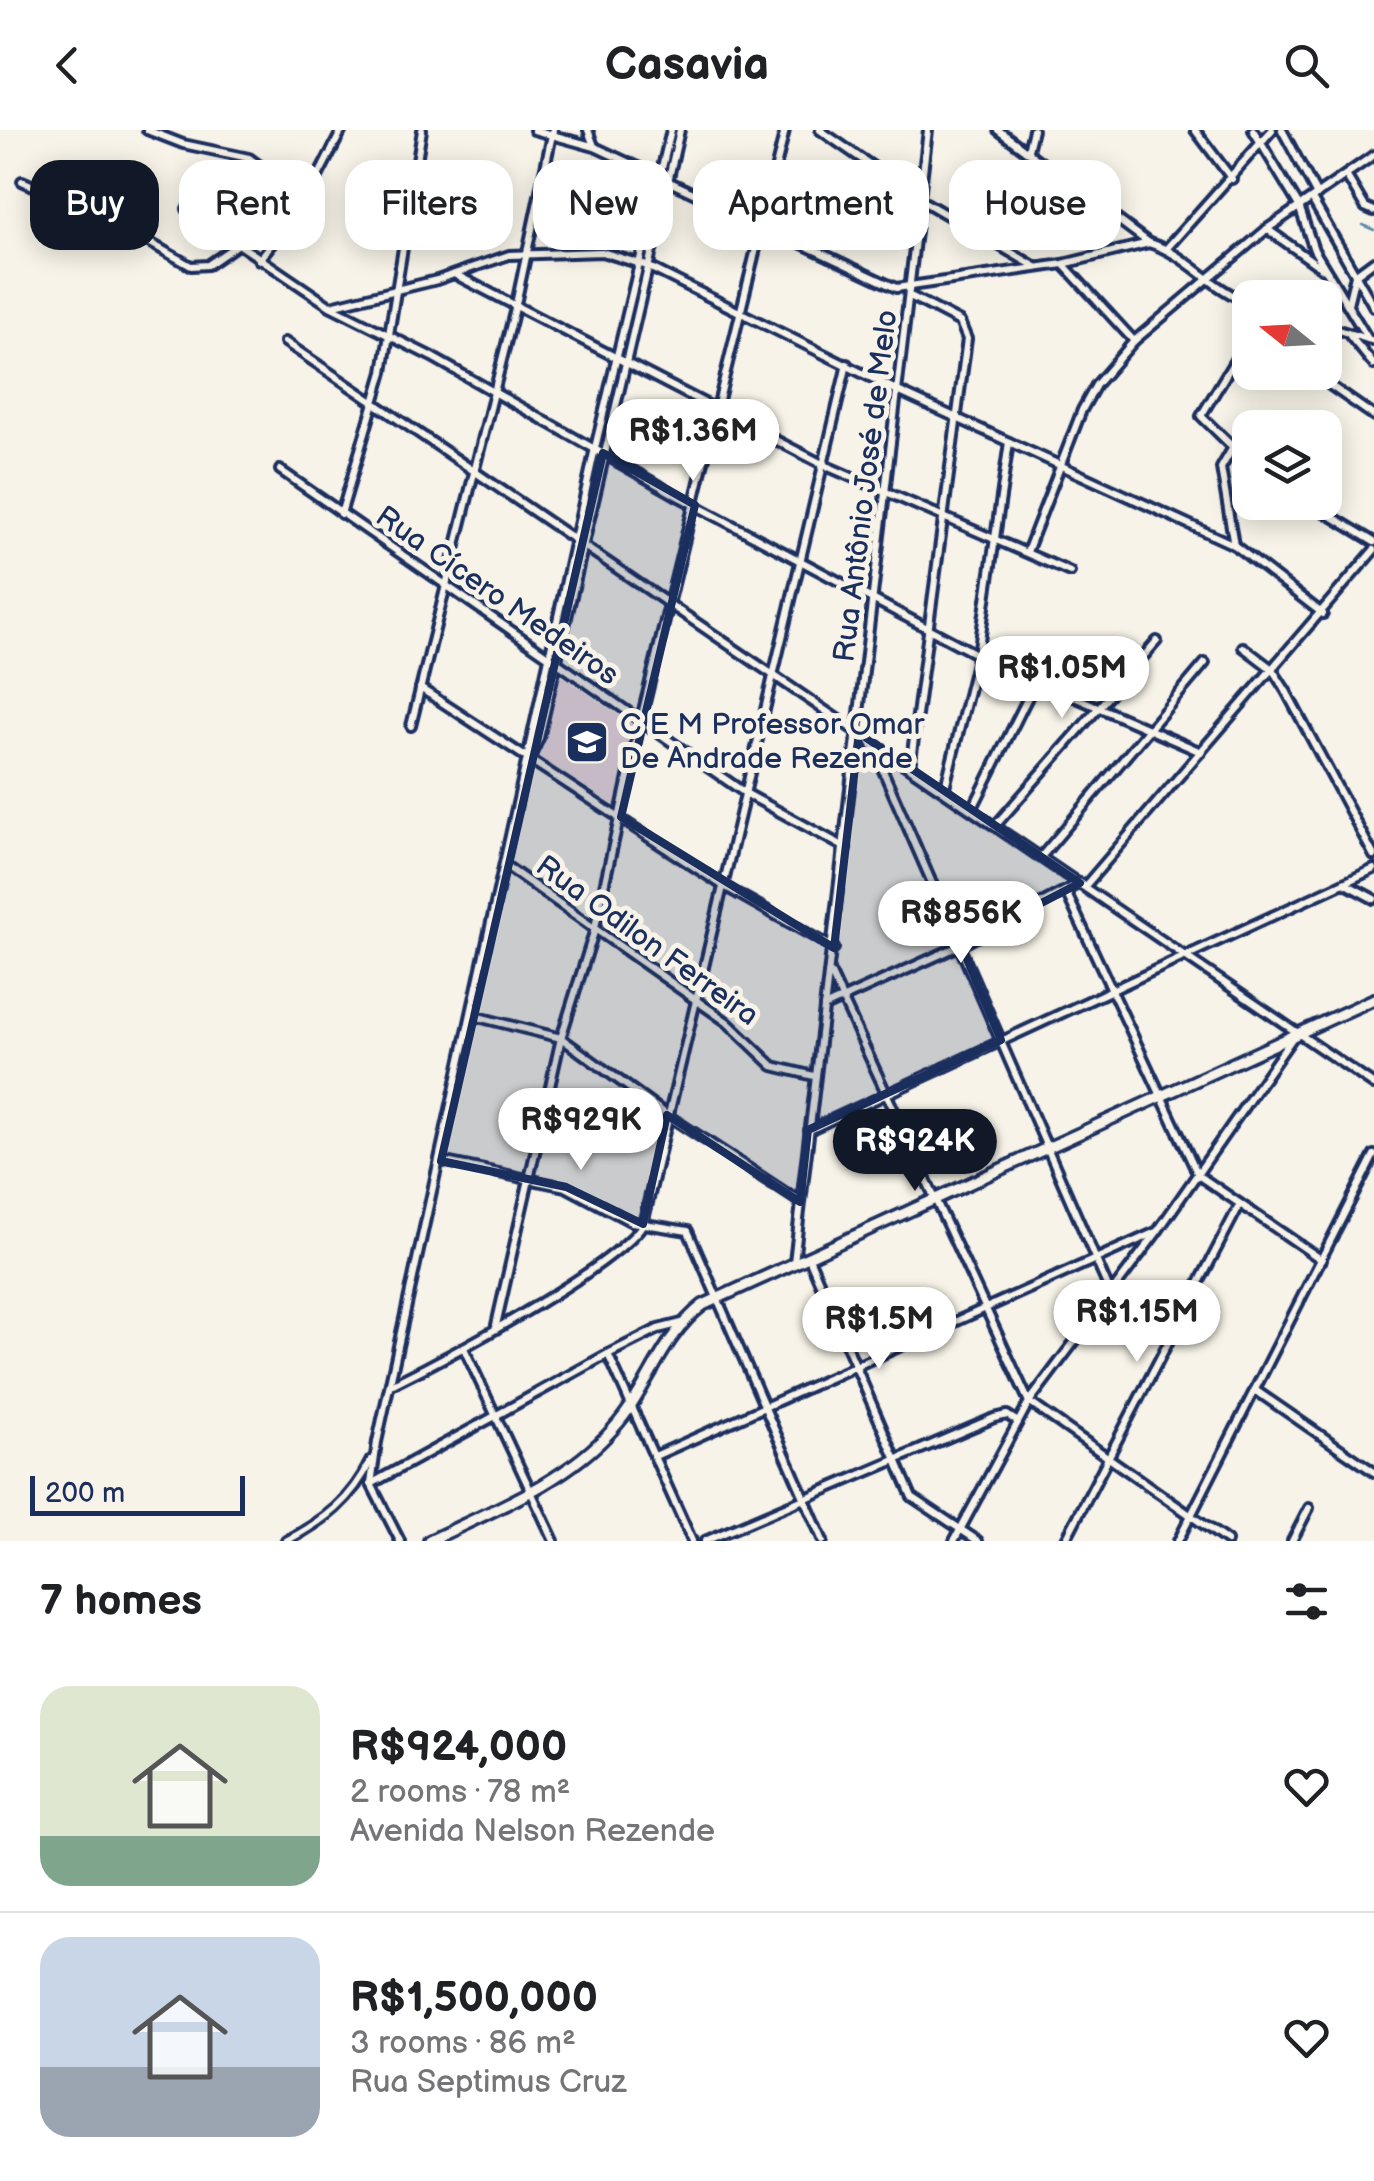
<!DOCTYPE html>
<html lang="en">
<head>
<meta charset="utf-8">
<style>
  :root { --surface:#fff; --page:#f6f6f6; --text:#202124; --muted:#757577; --line:#e0e0e0; --accent:#111827 }
  body { margin:0; font-family:"Balsamiq Sans",sans-serif; background:var(--page); color:var(--text); height:100vh; display:flex; flex-direction:column; font-size:38px; white-space:nowrap }
  * { box-sizing:border-box; margin:0 }
  p { font-size:32px; color:var(--muted) }
  .icon { flex:none; width:55px; height:55px; fill:none; stroke:currentColor; stroke-width:2; stroke-linecap:round; stroke-linejoin:round }
  .map { position:relative; height:1411px; overflow:hidden }
  .drawer { display:flex; flex-direction:column; background:var(--surface); flex:1 }
  .drawer>* { flex:none }
  .guide { position:absolute; left:30px; top:30px; width:1315px; height:90px; display:flex; gap:20px }
  .needle { width:65px; rotate:288deg }
  .tools { position:absolute; left:1232px; top:150px; display:grid; gap:20px }
  .tools a { display:grid; place-items:center; width:110px; height:110px; border-radius:20px; background:var(--surface); box-shadow:0 5px 25px #0003; font-size:50px }
  .scale { position:absolute; left:30px; bottom:25px; width:215px; box-sizing:border-box; padding-left:10px; border:5px solid #1b2f5e; border-top:0; font-size:28px; line-height:35px; white-space:nowrap; color:#1b2f5e; -webkit-text-stroke:8px #f7f3e8; paint-order:stroke }
  .price { position:absolute; translate:-50% -85px; padding:0 22px; border-radius:35px; background:#fff; color:#222; font-size:32px; line-height:65px; filter:drop-shadow(0 2px 5px #0008) }
  .price::after { content:''; position:absolute; left:50%; top:60px; width:30px; height:22px; margin-left:-15px; background:inherit; clip-path:polygon(0 0,100% 0,50% 100%) }
  .price.active { background:var(--accent); color:#fff }
  ul { padding:0; list-style:none }
  li { display:flex; align-items:center; gap:30px; height:250px; padding:0 40px }
  li+li { border-top:2px solid var(--line) }
  li span { display:grid; place-items:center; flex:none; width:280px; height:200px; border-radius:30px; color:#555 }
  li>.icon { margin-inline-start:auto }
  span .icon { width:120px; height:120px; fill:#fffc; stroke-width:1 }
  li b { font-size:42px }
  h2 { display:flex; justify-content:space-between; align-items:center; height:120px; padding:0 40px; font-size:42px }
  .tag { padding:0 35px; border-radius:30px; background:var(--surface); box-shadow:0 5px 25px #0003; font-size:35px; line-height:90px }
  .tag.active { background:var(--accent); color:#fff }
  header { display:flex; justify-content:space-between; align-items:center; height:130px; padding:0 40px; background:var(--surface); font-size:45px; font-weight:700 }
  .map>svg:first-child { display:block }
  .built { fill:#f0dedf }
  .lines { fill:none; stroke-linecap:round; stroke-linejoin:round }
  .stream { stroke:#558aa9; stroke-width:2.5 }
  .street-casing { stroke:#1b2f5e; stroke-width:14 }
  .primary-casing { stroke:#1b2f5e; stroke-width:16 }
  .street { stroke:#f7f3e8; stroke-width:6 }
  .primary { stroke:#f7f3e8; stroke-width:9 }
  .marked { fill:#1b2f5e; fill-opacity:0.2; stroke:#1b2f5e; stroke-width:8; stroke-linejoin:round }
  .labels { text-anchor:middle; dominant-baseline:central; stroke-width:10; stroke-linejoin:round; paint-order:stroke }
  .street-label { font-size:30px; fill:#1b2f5e; stroke:#f7f3e8 }
  .poi-label { font-size:30px; fill:#1b2f5e; stroke:#f7f3e8; text-anchor:start }
</style>
</head>
<body>
<header><svg class="icon" aria-label="back" viewBox="0 0 24 24"><path d="M15 5l-7 7 7 7"/></svg>Casavia<svg class="icon" aria-label="search" viewBox="0 0 24 24"><circle cx="10" cy="10" r="6"/><path d="M15 15l6 6"/></svg></header>
<div class="map">
<svg width="1374" height="1411" viewBox="0 0 1374 1411">
  <rect width="100%" height="100%" fill="#f7f3e8"/>
  <filter id="ink" filterUnits="userSpaceOnUse"><feTurbulence type="fractalNoise" baseFrequency=".01" numOctaves="2"/><feDisplacementMap in="SourceGraphic" scale="20" xChannelSelector="R" yChannelSelector="G"/><feConvolveMatrix kernelMatrix="1 2 1 2 8 2 1 2 1" color-interpolation-filters="sRGB"/></filter>
  <g filter="url(#ink)">
    <polygon class="built" points="560,545 634,596 617,677 540,628"/>
    <g class="lines">
      <polyline class="stream" points="1363,95 1374,100"/>
      <g class="street-casing">
        <g id="street">
          <polyline points="147,0 183,14 249,28 306,70"/>
          <polyline points="534,0 595,17 896,158 1063,134 1149,113"/>
          <polyline points="588,0 594,16"/>
          <polyline points="820,0 921,70 1036,137"/>
          <path d="M998,0L1149,113C1187,124 1212,160 1250,173"/>
          <polyline points="1195,0 1232,49"/>
          <polyline points="1253,0 1299,76 1314,120 1368,209"/>
          <polyline points="1282,0 1317,65"/>
          <polyline points="1028,20 1033,0"/>
          <polyline points="1346,45 1365,77 1374,81"/>
          <polyline points="22,51 108,89 191,136 208,135 237,115"/>
          <polyline points="1312,69 1374,177"/>
          <polyline points="187,79 330,176 432,227 674,364 978,525 1201,622"/>
          <polyline points="1267,99 1323,139"/>
          <polyline points="1167,118 1272,0"/>
          <polyline points="259,130 306,70 342,0"/>
          <polyline points="1064,135 1134,211"/>
          <polyline points="456,145 824,335 1070,442"/>
          <polyline points="1348,174 1355,145 1374,131"/>
          <polyline points="331,176 437,150 509,125 602,122 647,136 900,262 1234,415 1323,484"/>
          <polyline points="1325,196 1374,211"/>
          <polyline points="1250,205 1201,286 1250,334"/>
          <polyline points="1350,206 1374,235"/>
          <polyline points="285,212 1374,955"/>
          <polyline points="1311,242 1374,286"/>
          <polyline points="1232,319 1221,338 1234,415"/>
          <polyline points="280,340 745,663 846,718"/>
          <polyline points="1308,372 1374,412"/>
          <polyline points="341,384 383,242 422,0"/>
          <polyline points="1027,422 1082,280 1096,255 1134,211 1267,99 1374,25"/>
          <polyline points="1243,517 1272,539 1286,561 1374,726"/>
          <polyline points="420,558 722,755 834,818"/>
          <polyline points="411,596 516,174 553,0"/>
          <polyline points="871,613 1110,1162 1175,1204"/>
          <polyline points="910,638 967,209 960,192 912,167"/>
          <polyline points="525,639 539,608 680,0"/>
          <polyline points="944,661 978,525 1009,312"/>
          <polyline points="972,680 1036,551"/>
          <polyline points="995,696 1157,511"/>
          <polyline points="1041,727 1205,533"/>
          <polyline points="506,736 727,892 773,936 814,946"/>
          <polyline points="1344,753 1374,769"/>
          <polyline points="1085,756 1374,420"/>
          <polyline points="1066,762 1198,1045 1322,1130"/>
          <polyline points="831,844 1029,1272 1227,1411"/>
          <polyline points="824,877 961,815 1080,753"/>
          <polyline points="474,886 561,908 667,985 800,1072"/>
          <polyline points="809,1000 1374,739"/>
          <polyline points="441,1031 566,1057 632,1092 688,1101 823,1411"/>
          <polyline points="809,1128 912,1367 978,1411"/>
          <polyline points="794,1132 928,0"/>
          <polyline points="496,1195 561,908 594,802 640,593 785,0"/>
          <polyline points="464,1218 554,1411"/>
          <polyline points="608,1224 692,1411"/>
          <path d="M393,1254C446,1228 615,1138 643,1094L847,234"/>
          <polyline points="1255,1260 1374,1342"/>
          <polyline points="655,1326 1156,1102"/>
          <polyline points="371,1354 608,1224 658,1199 682,1193"/>
          <path d="M286,1411C324,1391 352,1370 371,1330"/>
          <polyline points="400,1411 371,1354 377,1312 595,318 671,0"/>
          <polyline points="705,1411 994,1288 1007,1285 1018,1292"/>
          <polyline points="954,1411 1029,1272 1157,1102 1293,907"/>
          <polyline points="1065,1411 1240,1074"/>
          <polyline points="1178,1411 1374,1025"/>
          <polyline points="1292,1411 1309,1378"/>
        </g>
      </g>
      <g class="primary-casing">
        <path id="primary" d="M429,1411C493,1380 565,1353 613,1299C648,1261 660,1208 703,1175L1374,869"/>
      </g>
      <use href="#street" class="street"/>
      <use href="#primary" class="primary"/>
    </g>
  </g>
  <path class="marked" d="M603,323L695,375L621,687L834,818L859,603L1080,753L961,815L1001,910L808,1000L800,1072L667,985L643,1094L566,1057L441,1031Z"/>
  <defs>
    <g id="school-square" transform="scale(2.25)"><rect x="-9" y="-9" width="18" height="18" rx="4" fill="#1b2f5e" stroke="#f7f3e8"/><path d="M0-5L7-2L0 1L-7-2ZM-4 1L0 2.5L4 1V4Q0 6-4 4Z" fill="#fff"/></g>
  </defs>
  <g fill-rule="evenodd">
    <use href="#school-square" x="587" y="612"/>
  </g>
  <g class="labels">
    <g class="street-label">
      <text transform="translate(866 356) rotate(-83)">Rua Antônio José de Melo</text>
      <text transform="translate(497 466) rotate(35)">Rua Cícero Medeiros</text>
      <text transform="translate(647 811) rotate(36)">Rua Odilon Ferreira</text>
    </g>
    <g class="poi-label">
      <text x="620" y="595">C E M Professor Omar<tspan x="620" dy="34">De Andrade Rezende</tspan></text>
    </g>
  </g>
</svg>
<div class="tools">
<a><svg class="needle" viewBox="-14 -14 28 28"><path d="M0-13l5 13h-10z" fill="#e53935"/><path d="M0 13l5-13h-10z" fill="#757577"/></svg></a>
<a><svg class="icon" aria-label="layers" viewBox="0 0 24 24"><path d="M12 4l9 5-9 5-9-5zM3 14l9 5 9-5"/></svg></a>
</div>
<div class="scale">200 m</div>
<b class="price" style="left:693px;top:354px">R$1.36M</b>
<b class="price" style="left:1062px;top:591px">R$1.05M</b>
<b class="price" style="left:961px;top:836px">R$856K</b>
<b class="price" style="left:581px;top:1043px">R$929K</b>
<b class="price active" style="left:915px;top:1064px">R$924K</b>
<b class="price" style="left:1137px;top:1235px">R$1.15M</b>
<b class="price" style="left:879px;top:1242px">R$1.5M</b>
<div class="guide">
<a class="tag active">Buy</a>
<a class="tag">Rent</a>
<a class="tag">Filters</a>
<a class="tag">New</a>
<a class="tag">Apartment</a>
<a class="tag">House</a>
</div>
</div>
<section class="drawer">
<h2>7 homes<svg class="icon" aria-label="filters" viewBox="0 0 24 24"><path d="M4 7h16M4 17h16"/><circle cx="9" cy="7" r="2"/><circle cx="15" cy="17" r="2"/></svg></h2>
<ul>
<li><span style="background:linear-gradient(#dfe7d0 75%,#7fa58c 0)"><svg class="icon" aria-label="home" viewBox="0 0 24 24"><path d="M3 11l9-7 9 7M6 9v11h12V9"/></svg></span><div><b>R$924,000</b><p>2 rooms · 78 m²</p><p>Avenida Nelson Rezende</p></div><svg class="icon" aria-label="heart" viewBox="0 0 24 24"><path d="M12 20l-8-8c-3-5 5-10 8-4 3-6 11-1 8 4z"/></svg></li>
<li><span style="background:linear-gradient(#c9d6e8 65%,#9aa5b1 0)"><svg class="icon" aria-label="home" viewBox="0 0 24 24"><path d="M3 11l9-7 9 7M6 9v11h12V9"/></svg></span><div><b>R$1,500,000</b><p>3 rooms · 86 m²</p><p>Rua Septimus Cruz</p></div><svg class="icon" aria-label="heart" viewBox="0 0 24 24"><path d="M12 20l-8-8c-3-5 5-10 8-4 3-6 11-1 8 4z"/></svg></li>
</ul>
</section>
</body>
</html>
